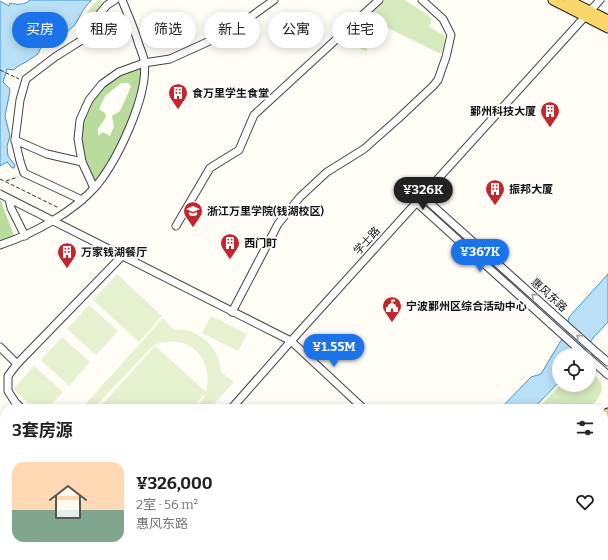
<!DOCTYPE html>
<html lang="zh">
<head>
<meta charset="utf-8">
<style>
  :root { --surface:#fff; --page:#f6f6f6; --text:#202124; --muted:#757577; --line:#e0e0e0; --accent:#1a73e8 }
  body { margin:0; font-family:Bitter,"Noto Sans SC",serif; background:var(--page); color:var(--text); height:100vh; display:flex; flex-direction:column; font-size:15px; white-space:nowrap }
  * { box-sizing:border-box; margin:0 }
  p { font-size:13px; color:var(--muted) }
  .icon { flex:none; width:22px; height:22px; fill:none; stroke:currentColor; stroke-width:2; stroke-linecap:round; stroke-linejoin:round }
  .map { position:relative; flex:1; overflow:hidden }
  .sheet { position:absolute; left:0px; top:404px; width:608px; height:156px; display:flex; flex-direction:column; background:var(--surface); border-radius:16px 16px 0 0; box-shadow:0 2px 10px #0003 }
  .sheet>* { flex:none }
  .banner { position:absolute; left:12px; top:12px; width:400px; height:36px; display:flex; gap:8px }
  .fabs { position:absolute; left:552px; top:348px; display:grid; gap:8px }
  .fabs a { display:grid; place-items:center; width:44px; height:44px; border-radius:50%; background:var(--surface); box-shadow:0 2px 10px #0003; font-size:20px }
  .price { position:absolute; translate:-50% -34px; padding:0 9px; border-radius:14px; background:var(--accent); color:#fff; font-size:13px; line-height:26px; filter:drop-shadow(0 1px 2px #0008) }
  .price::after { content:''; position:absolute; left:50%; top:24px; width:12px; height:9px; margin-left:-6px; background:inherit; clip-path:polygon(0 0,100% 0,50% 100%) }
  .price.on { background:#222; color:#fff }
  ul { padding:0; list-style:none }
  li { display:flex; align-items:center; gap:12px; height:100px; padding:0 12px }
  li+li { border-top:1px solid var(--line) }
  li span { display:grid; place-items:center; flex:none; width:112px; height:80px; border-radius:12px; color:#555 }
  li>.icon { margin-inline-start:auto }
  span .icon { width:48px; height:48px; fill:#fffc; stroke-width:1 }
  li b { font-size:17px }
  h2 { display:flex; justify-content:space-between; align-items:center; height:48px; padding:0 12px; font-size:17px }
  .tag { padding:0 14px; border-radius:18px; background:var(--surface); box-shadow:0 2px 10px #0003; font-size:14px; line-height:36px }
  .tag.on { background:var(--accent); color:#fff }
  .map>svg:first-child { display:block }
  .green { fill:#d5ebbd }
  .forest { fill:#b9dc9c; fill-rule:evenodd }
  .pitch { fill:#e6f2cf }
  .water { fill:#b9e0f7; stroke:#3f96cf }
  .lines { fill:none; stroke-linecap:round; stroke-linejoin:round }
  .minor-casing { stroke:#444; stroke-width:9 }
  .major-casing { stroke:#222; stroke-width:11 }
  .path { stroke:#333; stroke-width:1; stroke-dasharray:4 2; stroke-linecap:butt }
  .minor { stroke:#fff; stroke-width:7 }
  .major { stroke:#f9d66b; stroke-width:9 }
  .oneway { stroke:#a0a0a0 }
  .labels { text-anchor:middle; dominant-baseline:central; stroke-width:4; stroke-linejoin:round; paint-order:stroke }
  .poi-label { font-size:11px; font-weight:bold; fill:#111; stroke:#fff; text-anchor:start }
  .street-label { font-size:11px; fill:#111; stroke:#fff }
</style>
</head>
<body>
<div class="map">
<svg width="608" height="560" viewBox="0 0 608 560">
  <rect width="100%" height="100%" fill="#fffdf5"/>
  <g class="green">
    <path d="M98,0H100L107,5L86,32L81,28C83,17 89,8 98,0Z"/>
    <path d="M385,0H405L425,13L432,19L429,27L445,36L444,45L441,54L384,26L381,30L377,28L366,51L344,42V39C356,26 371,8 385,0Z"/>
    <path d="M589,370C608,386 604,391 590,409H537L560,385H589Z"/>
    <polygon points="390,555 478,555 474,560 386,560"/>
  </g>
  <g class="forest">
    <path d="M143,66L142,90L126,135L95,185L83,159L79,138L80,120L102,86L119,74ZM121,83H128L131,86L127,96L120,111L112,116L114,126L110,136L103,132L98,136V129L106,117L105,113L99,109L105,96Z"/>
    <polygon points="0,199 15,238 0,243"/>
  </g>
  <g class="pitch">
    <polygon points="117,274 162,316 139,342 93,300"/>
    <polygon points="89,305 118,331 96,355 67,329"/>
    <polygon points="211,316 247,334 238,351 202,333"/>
    <path d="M163,318C166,321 170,327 174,329C178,330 186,330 190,331C208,338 220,353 221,372L234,382L209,409H194L203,399L206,393L191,409H98L155,346L206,392C214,366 196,338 167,342C163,342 159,343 155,345C153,346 150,349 148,351L93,409H81Z"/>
    <polygon points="62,337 90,362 69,386 41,360"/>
    <polygon points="34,366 63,392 47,409 35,409 13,389"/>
  </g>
  <g class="water">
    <path d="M30,0H91V1C83,8 81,15 76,23C72,29 64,34 59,39L51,38L47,40L42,45L38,54L26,62L18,66L14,70L7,69L3,82L10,89L9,96L5,116L10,136L7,146L8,156L15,165L14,168H12L9,164L7,162L0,166V1L9,6L10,3C17,5 25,5 30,0Z"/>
    <polygon points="608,274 608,322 593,338 582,355 559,355 559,382 533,409 500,409 531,377 541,374 566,332 569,317"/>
    <polygon points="334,555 386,555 382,560 329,560"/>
  </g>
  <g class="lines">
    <g class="minor-casing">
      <g id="minor">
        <polyline points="15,140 20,100 26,79 55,57 82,40 89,27 107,5 115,0"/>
        <polyline points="94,188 82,162 78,139 80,120 89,100 102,84 119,72 144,63 170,59 225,34 249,18 274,0"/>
        <polyline points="0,194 291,341 364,409"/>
        <polyline points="422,196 596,352 608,362"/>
        <polyline points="9,199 11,208 25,236"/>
        <polyline points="82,200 24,173 20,161 15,140 47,154 82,162"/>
        <polyline points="417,203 585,355"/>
        <polyline points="176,226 210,168 239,150 254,115 379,0"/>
        <path d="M0,245C33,234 74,212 97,185C113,165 124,142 133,119C140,101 147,79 144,60C143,55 141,50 139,45C135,30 128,15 122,0"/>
        <polyline points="232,312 278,224 300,197 327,172 364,149 399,118 433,86 438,80 446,57 451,35 443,19 422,0"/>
        <polyline points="0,347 17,364"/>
        <polyline points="589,358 608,375"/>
        <polyline points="22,409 15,402 8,391 8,376 17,364 122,256"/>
        <polyline points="231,409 291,341 600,0"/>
        <polyline points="0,433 5,435"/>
        <polyline points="603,540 608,542"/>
      </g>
    </g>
    <g class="major-casing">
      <g id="major">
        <polyline points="553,0 608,28"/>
        <polyline points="568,0 608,20"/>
        <polyline points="603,419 608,413"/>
        <polyline points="603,439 608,433"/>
        <polyline points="0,487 5,490"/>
        <polyline points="0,504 5,506"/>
        <polyline points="115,555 127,560"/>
        <polyline points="156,555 167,560"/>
        <polyline points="491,560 495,555"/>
        <polyline points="502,560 506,555"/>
      </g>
    </g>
    <g class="path">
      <polyline points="0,70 19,79"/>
      <polyline points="0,179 59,208"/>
      <polyline points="6,181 18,177"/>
    </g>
    <use href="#minor" class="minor"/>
    <use href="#major" class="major"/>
  </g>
  <defs><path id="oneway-chevron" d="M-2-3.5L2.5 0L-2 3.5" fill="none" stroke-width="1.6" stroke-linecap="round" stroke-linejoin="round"/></defs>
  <g class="oneway">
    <use href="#oneway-chevron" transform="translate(534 296) rotate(-138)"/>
    <use href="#oneway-chevron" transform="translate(579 337) rotate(-138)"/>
  </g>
  <defs>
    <g id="building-pin" transform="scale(1)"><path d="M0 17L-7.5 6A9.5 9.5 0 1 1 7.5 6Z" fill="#c4262e" stroke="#fff"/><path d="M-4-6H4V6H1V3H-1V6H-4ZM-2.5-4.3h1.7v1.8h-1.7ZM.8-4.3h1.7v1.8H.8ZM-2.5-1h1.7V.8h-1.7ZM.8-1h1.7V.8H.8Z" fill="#fff"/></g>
    <g id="university-pin" transform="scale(1)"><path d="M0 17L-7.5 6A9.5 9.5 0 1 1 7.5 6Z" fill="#c4262e" stroke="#fff"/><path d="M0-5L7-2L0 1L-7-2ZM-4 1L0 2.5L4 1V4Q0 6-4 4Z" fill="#fff"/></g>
    <g id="civic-pin" transform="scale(1)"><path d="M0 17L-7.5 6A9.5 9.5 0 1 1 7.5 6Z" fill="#c4262e" stroke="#fff"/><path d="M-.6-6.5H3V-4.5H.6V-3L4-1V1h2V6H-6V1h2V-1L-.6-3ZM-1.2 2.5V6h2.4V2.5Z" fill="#fff"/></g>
  </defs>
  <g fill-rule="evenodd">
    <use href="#building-pin" x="178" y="93"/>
    <use href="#building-pin" x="550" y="111"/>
    <use href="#building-pin" x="495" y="189"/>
    <use href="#university-pin" x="193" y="211"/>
    <use href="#building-pin" x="230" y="243"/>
    <use href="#building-pin" x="67" y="252"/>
    <use href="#civic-pin" x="392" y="306"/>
  </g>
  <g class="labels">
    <g class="poi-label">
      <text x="192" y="93">食万里学生食堂</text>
      <text x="536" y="111" text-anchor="end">鄞州科技大厦</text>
      <text x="509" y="189">振邦大厦</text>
      <text x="207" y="211">浙江万里学院(钱湖校区)</text>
      <text x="244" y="243">西门町</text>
      <text x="81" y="252">万家钱湖餐厅</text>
      <text x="406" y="306">宁波鄞州区综合活动中心</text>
    </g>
    <g class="street-label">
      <text transform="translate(367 241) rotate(-48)">学士路</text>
      <text transform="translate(549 295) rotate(42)">惠风东路</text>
    </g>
  </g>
</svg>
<div class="fabs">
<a><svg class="icon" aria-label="locate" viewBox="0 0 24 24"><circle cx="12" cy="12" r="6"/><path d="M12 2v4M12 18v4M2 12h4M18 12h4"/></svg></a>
</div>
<b class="price on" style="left:423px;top:211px">¥326K</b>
<b class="price" style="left:480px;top:273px">¥367K</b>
<b class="price" style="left:334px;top:368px">¥1.55M</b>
<div class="banner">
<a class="tag on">买房</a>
<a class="tag">租房</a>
<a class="tag">筛选</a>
<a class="tag">新上</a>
<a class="tag">公寓</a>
<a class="tag">住宅</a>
</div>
<section class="sheet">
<h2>3套房源<svg class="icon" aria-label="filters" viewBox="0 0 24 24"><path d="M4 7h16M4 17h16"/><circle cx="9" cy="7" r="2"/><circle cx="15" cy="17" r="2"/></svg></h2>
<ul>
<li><span style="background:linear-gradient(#ffd9b3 60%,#7fa58c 0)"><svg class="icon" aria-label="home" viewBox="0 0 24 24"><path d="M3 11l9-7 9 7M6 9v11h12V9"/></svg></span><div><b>¥326,000</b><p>2室 · 56 m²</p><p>惠风东路</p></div><svg class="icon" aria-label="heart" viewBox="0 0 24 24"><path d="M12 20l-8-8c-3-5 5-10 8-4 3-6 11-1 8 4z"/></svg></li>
</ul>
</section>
</div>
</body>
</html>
